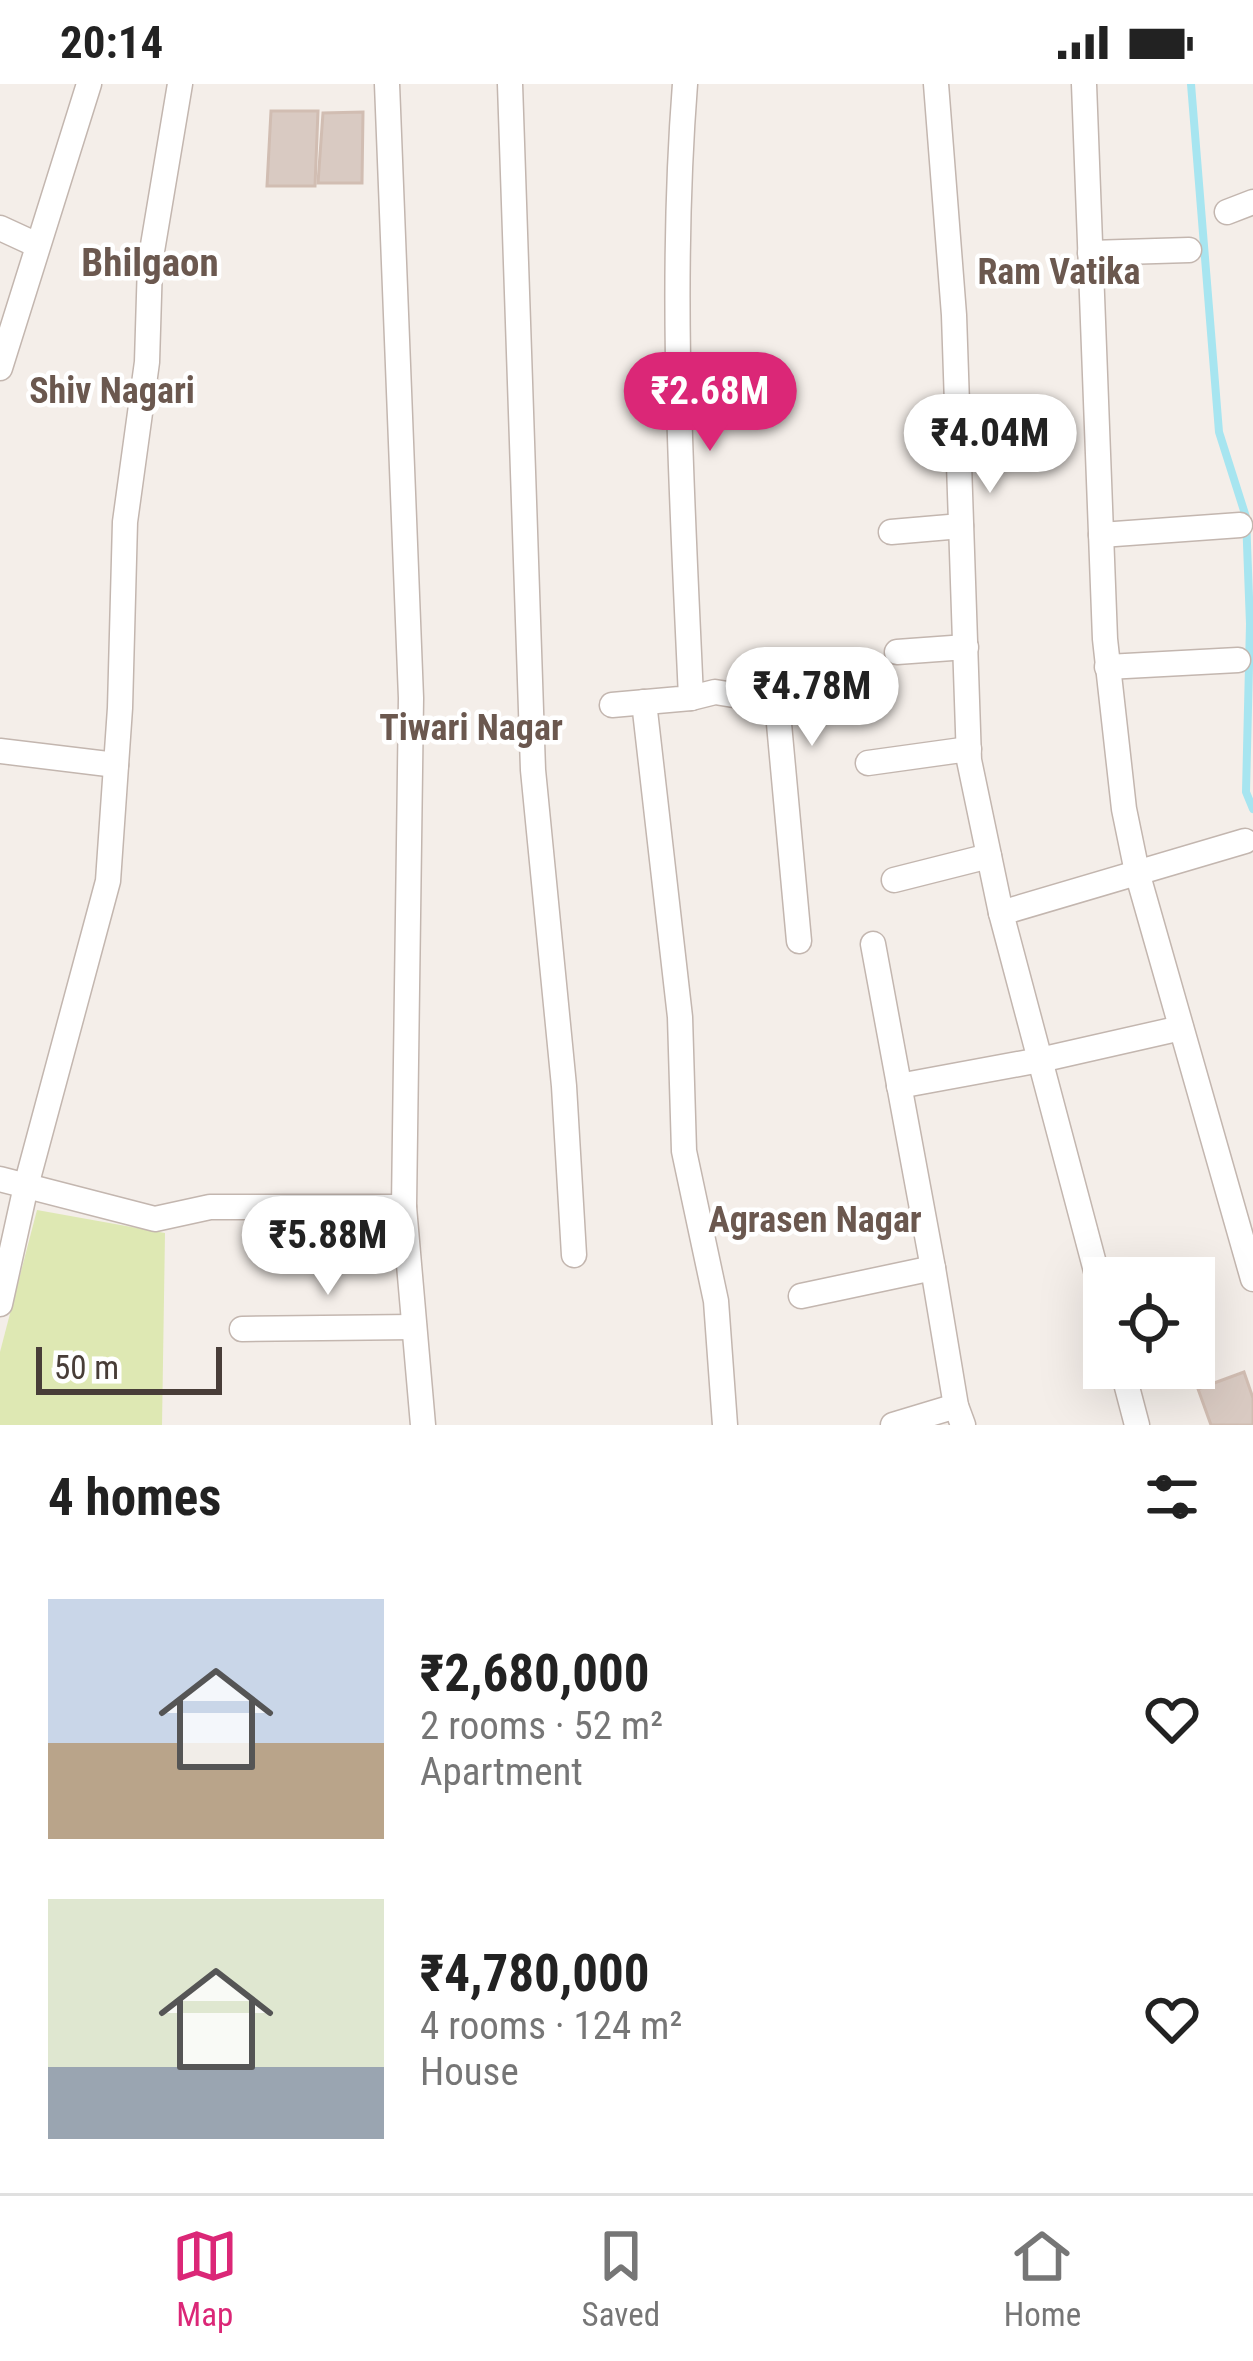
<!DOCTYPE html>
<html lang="en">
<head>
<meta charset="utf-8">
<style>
  :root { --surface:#fff; --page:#f6f6f6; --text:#222; --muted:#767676; --line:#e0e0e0; --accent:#db2777 }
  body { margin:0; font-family:"Roboto Condensed",sans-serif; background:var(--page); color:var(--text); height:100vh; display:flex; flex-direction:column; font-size:45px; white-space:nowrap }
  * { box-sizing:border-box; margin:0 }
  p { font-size:39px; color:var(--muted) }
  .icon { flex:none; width:66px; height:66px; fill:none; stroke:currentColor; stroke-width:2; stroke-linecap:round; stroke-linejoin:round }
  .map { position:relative; height:1341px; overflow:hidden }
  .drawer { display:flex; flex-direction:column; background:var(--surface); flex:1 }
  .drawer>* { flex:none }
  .controls { position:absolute; left:1083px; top:1173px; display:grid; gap:24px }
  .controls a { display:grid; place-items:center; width:132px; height:132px; border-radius:0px; background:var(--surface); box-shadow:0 12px 48px #0002; font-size:60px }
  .scale { position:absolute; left:36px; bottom:30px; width:186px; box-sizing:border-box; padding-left:12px; border:6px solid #483d38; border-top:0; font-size:33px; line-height:42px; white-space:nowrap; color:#483d38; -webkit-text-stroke:9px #fff; paint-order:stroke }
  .price { position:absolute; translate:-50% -102px; padding:0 27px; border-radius:42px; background:#fff; color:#222; font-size:39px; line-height:78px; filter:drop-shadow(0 3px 6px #0008) }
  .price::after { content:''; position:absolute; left:50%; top:72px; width:36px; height:27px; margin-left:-18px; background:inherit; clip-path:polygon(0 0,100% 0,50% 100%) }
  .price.current { background:var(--accent); color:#fff }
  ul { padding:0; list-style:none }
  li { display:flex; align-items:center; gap:36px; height:300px; padding:0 48px }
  li span { display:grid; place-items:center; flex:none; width:336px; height:240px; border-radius:0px; color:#555 }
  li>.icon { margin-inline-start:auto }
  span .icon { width:144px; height:144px; fill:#fffc; stroke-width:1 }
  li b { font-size:51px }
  h2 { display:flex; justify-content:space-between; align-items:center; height:144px; padding:0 48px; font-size:51px }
  .status { display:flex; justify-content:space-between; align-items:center; height:84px; padding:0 60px; background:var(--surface); direction:ltr }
  .status svg { height:33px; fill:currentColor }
  .tab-bar { display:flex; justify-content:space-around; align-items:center; height:168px; border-top:3px solid var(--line); background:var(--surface); font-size:33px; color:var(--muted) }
  .tab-bar a { display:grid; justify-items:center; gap:6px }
  .tab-bar .current { color:var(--accent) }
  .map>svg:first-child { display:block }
  .green { fill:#dee8b3 }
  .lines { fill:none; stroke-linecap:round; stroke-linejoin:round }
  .stream { stroke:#a7e5f0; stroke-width:8 }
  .building { fill:#d9cac2; stroke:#d1bdb2; stroke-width:3 }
  .minor-casing { stroke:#c3b6af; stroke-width:27 }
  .minor { stroke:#fff; stroke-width:24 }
  .labels { text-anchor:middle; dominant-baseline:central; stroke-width:9; stroke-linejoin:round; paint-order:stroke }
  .neighbourhood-label { font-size:36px; font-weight:bold; fill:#6b584f; stroke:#fff }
  .quarter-label { font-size:39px; font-weight:bold; fill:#6b584f; stroke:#fff }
</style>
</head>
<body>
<div class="status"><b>20:14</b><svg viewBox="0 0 49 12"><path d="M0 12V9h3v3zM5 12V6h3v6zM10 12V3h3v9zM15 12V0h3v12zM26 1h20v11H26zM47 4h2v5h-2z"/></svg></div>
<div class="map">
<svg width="1253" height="1341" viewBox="0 0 1253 1341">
  <rect width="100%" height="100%" fill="#f4eee9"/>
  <polygon class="green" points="37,1126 165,1149 162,1341 0,1341 0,1268"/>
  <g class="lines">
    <polyline class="stream" points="1191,0 1219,348 1246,433 1250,540 1246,708 1253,725"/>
  </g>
  <g class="building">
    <polygon points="271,27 318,27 315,102 267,102"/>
    <polygon points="363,28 362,99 318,99 323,29"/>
    <polygon points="1244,1288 1253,1314 1253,1341 1211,1341 1198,1305"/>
  </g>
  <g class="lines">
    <g class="minor-casing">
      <g id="minor">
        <polyline points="387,0 411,614 404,1123"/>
        <polyline points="510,0 533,686 564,1002 574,1171"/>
        <polyline points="936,0 954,231 969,676 1001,829"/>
        <polyline points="1084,0 1105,555 1124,725 1137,788 1253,1195"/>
        <polyline points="1227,128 1253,118"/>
        <polyline points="0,144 37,161"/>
        <polyline points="1090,169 1189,166"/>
        <polyline points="0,284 89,0"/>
        <polyline points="891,448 961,442"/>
        <polyline points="1101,451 1240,441"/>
        <polyline points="897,568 966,563"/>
        <polyline points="1107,583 1238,576"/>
        <polyline points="691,614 715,608 777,618 799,857"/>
        <polyline points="644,618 680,933 684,1067 716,1217 725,1341"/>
        <path d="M612,621L691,614C682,410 669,205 685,0"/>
        <polyline points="0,667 116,681"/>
        <polyline points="868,679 969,665"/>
        <polyline points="894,796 989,772"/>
        <polyline points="899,1002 1040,976 1181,944"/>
        <polyline points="0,1095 155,1135 210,1123 404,1123 423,1341"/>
        <polyline points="933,1184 956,1322 963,1341"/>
        <polyline points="801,1212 933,1184 873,860"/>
        <polyline points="1104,1217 1001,829 1245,757"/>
        <polyline points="0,1220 26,1102 108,797 120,624 125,438 147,278 150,179 180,0"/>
        <polyline points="242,1245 414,1243"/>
        <polyline points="1122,1284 1137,1341"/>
        <polyline points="893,1341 956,1322"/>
      </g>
    </g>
    <use href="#minor" class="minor"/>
  </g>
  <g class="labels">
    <g class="neighbourhood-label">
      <text x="1059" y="188">Ram Vatika</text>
      <text x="112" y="307">Shiv Nagari</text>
      <text x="471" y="644">Tiwari Nagar</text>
      <text x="815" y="1136">Agrasen Nagar</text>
    </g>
    <g class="quarter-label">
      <text x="150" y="179">Bhilgaon</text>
    </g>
  </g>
</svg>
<div class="controls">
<a><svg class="icon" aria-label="locate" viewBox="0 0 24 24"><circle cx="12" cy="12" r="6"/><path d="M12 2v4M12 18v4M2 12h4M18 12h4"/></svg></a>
</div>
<div class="scale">50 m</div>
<b class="price current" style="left:710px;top:370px">₹2.68M</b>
<b class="price" style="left:990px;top:412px">₹4.04M</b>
<b class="price" style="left:812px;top:665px">₹4.78M</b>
<b class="price" style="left:328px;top:1214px">₹5.88M</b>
</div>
<section class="drawer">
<h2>4 homes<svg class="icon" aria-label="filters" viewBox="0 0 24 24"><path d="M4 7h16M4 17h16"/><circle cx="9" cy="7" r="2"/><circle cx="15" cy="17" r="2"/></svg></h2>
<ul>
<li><span style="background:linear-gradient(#c9d6e8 60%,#b9a48a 0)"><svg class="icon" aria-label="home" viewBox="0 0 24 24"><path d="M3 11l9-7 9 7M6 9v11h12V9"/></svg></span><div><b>₹2,680,000</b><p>2 rooms · 52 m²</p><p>Apartment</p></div><svg class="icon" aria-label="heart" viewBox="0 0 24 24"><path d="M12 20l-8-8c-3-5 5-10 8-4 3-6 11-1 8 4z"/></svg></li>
<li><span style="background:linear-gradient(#dfe7d0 70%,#9aa5b1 0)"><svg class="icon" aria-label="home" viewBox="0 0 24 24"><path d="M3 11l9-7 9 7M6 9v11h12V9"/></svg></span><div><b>₹4,780,000</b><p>4 rooms · 124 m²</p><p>House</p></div><svg class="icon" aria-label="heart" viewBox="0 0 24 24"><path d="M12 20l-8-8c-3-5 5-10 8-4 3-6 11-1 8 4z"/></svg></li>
</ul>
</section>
<nav class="tab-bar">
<a class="current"><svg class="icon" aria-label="map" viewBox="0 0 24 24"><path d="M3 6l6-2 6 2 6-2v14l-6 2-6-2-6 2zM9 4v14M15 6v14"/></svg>Map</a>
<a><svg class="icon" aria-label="saved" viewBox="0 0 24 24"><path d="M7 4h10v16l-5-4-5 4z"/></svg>Saved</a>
<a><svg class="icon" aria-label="home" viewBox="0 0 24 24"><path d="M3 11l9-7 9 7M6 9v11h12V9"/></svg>Home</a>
</nav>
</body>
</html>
